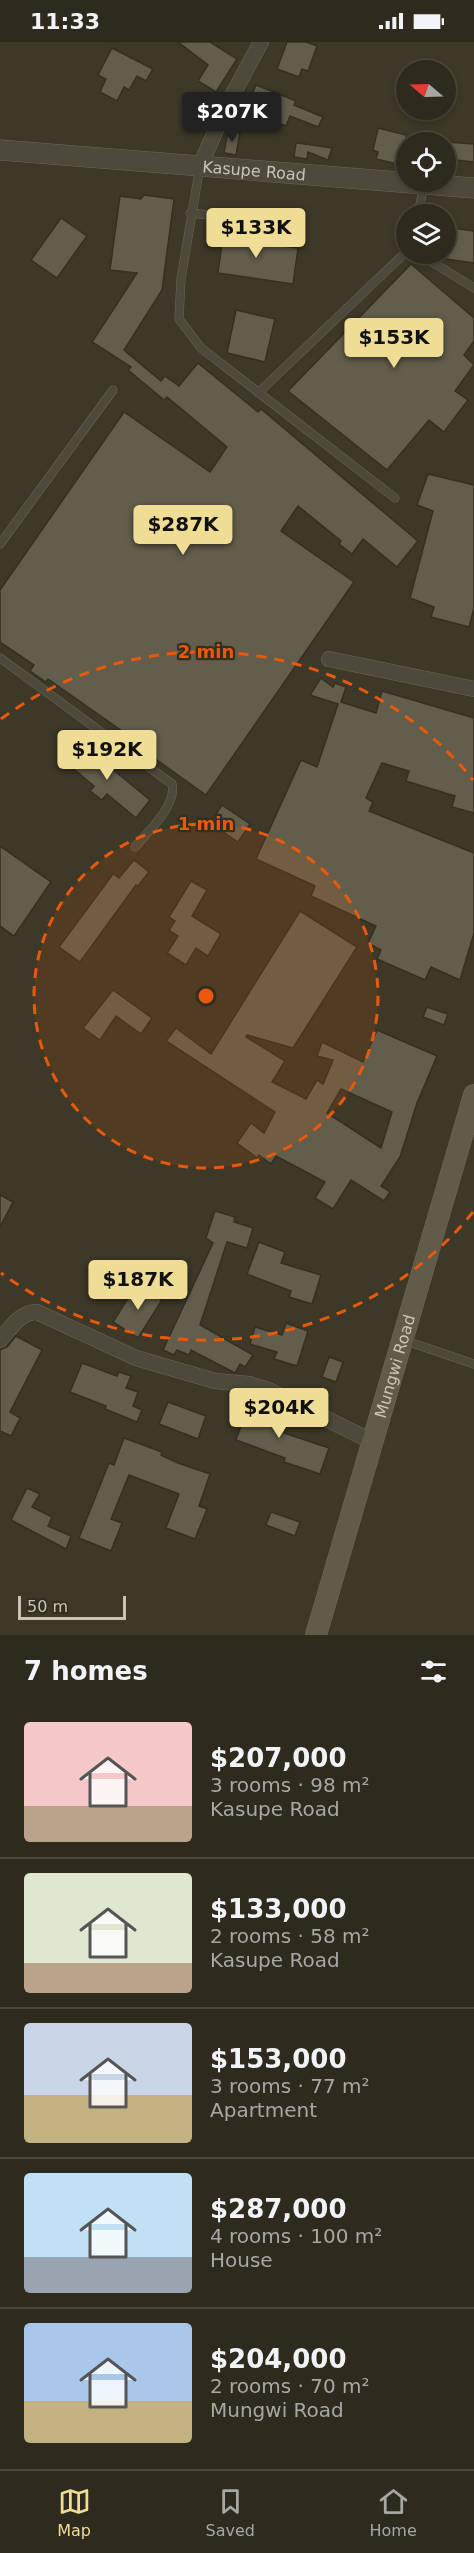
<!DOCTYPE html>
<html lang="en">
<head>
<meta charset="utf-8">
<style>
  :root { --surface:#2e2a1d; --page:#3a362a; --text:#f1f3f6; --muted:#a7a7a4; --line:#49463b; --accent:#efdd95 }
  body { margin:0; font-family:"DejaVu Sans",sans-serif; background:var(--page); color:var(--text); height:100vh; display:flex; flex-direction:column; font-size:22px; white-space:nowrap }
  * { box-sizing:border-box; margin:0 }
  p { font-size:20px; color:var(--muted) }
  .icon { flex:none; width:33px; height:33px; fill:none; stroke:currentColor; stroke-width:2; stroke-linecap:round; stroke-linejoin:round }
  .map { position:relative; height:1593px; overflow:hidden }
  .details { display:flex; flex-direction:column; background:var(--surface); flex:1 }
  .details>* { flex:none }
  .needle { width:39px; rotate:289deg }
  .fabs { position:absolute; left:396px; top:18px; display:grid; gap:12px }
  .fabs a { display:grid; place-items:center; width:60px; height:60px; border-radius:50%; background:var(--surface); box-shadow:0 3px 9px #0003,0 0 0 2px var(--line); font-size:30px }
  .scale { position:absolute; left:18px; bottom:15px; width:108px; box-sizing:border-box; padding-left:6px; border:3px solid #c8c5b7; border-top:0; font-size:16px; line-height:21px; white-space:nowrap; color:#c8c5b7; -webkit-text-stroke:4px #322e20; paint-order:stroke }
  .price { position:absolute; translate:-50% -51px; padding:0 14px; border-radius:6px; background:var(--accent); color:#111; font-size:20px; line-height:39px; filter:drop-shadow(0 2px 3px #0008) }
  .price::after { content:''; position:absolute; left:50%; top:36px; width:18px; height:14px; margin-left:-9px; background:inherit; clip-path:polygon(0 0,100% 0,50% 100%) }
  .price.current { background:#222; color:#fff }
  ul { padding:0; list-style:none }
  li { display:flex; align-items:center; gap:18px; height:150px; padding:0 24px }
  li+li { border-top:2px solid var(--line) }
  li span { display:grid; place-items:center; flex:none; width:168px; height:120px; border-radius:6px; color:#555 }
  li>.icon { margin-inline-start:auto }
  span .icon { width:72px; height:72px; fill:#fffc; stroke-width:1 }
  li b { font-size:26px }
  h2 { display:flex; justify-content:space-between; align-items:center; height:72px; padding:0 24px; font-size:26px }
  .status { display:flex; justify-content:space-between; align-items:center; height:42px; padding:0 30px; background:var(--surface); direction:ltr }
  .status svg { height:16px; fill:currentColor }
  .menu { display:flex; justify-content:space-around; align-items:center; height:84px; border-top:2px solid var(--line); background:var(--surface); font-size:16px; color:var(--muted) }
  .menu a { display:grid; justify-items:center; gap:3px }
  .menu .current { color:var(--accent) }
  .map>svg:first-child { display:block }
  .building { fill:#635e4b; stroke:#343022; stroke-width:1.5; fill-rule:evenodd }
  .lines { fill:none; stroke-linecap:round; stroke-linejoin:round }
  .service-casing { stroke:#6b6759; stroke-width:9 }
  .minor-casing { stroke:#6b6759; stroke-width:16 }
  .tertiary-casing { stroke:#6b6759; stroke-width:21 }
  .secondary-casing { stroke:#6b6759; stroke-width:22 }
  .service { stroke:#4d493b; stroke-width:8 }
  .minor { stroke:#4d493b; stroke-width:15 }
  .tertiary { stroke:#4d493b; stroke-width:20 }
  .secondary { stroke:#605c49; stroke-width:21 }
  .ring { fill:none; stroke:#e8590c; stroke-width:3; stroke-dasharray:10 8 }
  .labels { text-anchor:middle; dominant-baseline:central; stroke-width:4.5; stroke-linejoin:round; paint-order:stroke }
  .street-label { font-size:16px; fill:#c8c5b7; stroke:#322e20 }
  .centre { fill:#e8590c; stroke:#322e20; stroke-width:3 }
  .ring-label { font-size:18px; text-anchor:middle; font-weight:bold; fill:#e8590c; stroke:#322e20; stroke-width:4.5; stroke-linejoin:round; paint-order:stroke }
</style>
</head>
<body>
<div class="status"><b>11:33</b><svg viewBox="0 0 49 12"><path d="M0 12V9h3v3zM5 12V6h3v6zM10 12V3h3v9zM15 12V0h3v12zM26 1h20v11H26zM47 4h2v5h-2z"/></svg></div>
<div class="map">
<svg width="474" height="1593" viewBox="0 0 474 1593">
  <rect width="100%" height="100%" fill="#3d3827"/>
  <g class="building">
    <polygon points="178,0 210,0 237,17 216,50 198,39 208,23"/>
    <polygon points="287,0 306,0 317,4 308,29 302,27 299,35 277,27"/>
    <polygon points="112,6 153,27 146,39 137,34 129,48 124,45 117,59 100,50 106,37 98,33"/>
    <polygon points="256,43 296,59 294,63 323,75 318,85 290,74 286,84 246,68"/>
    <polygon points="378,86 406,93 406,124 376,117 378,110 373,108"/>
    <polygon points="228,89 240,91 236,113 224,111"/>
    <polygon points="446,100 474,102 474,120 446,117"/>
    <polygon points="296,101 298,101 332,106 328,118 308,110 307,117 294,115"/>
    <polygon points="144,153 174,157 162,248 124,308 161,339 165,334 179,344 198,321 258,370 261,367 418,499 397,525 363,497 352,512 339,502 341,499 298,464 281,489 354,540 206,753 140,706 138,709 125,700 129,694 48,637 46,640 30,629 34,623 0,600 0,548 124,370 210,430 227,405 167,355 164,358 128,328 131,325 92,300 137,231 110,228 120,154 141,157"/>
    <polygon points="61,176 87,194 57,236 31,218"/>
    <polygon points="446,185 474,189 474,221 446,217"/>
    <polygon points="224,186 248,190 247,199 298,206 293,242 218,231"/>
    <polygon points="411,222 474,276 474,299 464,313 474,323 455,349 468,358 444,390 429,378 387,428 288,349"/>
    <polygon points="236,268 275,277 265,320 227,311"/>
    <polygon points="428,432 474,443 474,566 469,585 431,575 434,565 410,556 433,469 417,463"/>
    <polygon points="321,636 333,645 335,641 346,645 341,660 376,671 382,649 474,676 474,771 452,765 455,754 406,739 409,729 382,721 366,756 373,760 369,769 474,811 474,891 460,938 431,925 425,938 377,917 381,908 368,901 376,884 311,854 315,844 256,817 301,718 317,725 338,662 310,653"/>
    <polygon points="75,705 84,712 88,707 150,758 136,776 107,752 102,758 90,749 94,744 64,719"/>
    <polygon points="222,763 250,782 238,800 210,781"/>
    <polygon points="0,804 51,840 14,894 0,884"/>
    <polygon points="134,818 149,830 138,844 136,843 80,920 59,905 113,832 119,836"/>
    <polygon points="191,839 207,848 192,874 221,892 208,914 196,906 186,923 167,911 178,894 169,888 175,879 169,875"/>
    <path d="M300,869L357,905L293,1006L247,993L246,995L285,1019L272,1040L306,1057L317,1038L323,1042L333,1018L317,1014L322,1000L363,1020L377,988L437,1014L417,1061L400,1115L381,1144L390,1150L384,1159L351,1138L333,1167L315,1156L325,1140L276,1114L271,1122L259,1113L257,1116L237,1101L251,1081L264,1091L275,1070L166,999L176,986L211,1012ZM341,1047L392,1070L381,1106L327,1071Z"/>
    <polygon points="113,948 152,976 141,992 116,974 100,998 83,986"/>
    <polygon points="427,965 448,972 444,983 423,975"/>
    <polygon points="0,1153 13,1160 0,1185"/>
    <polygon points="215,1169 235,1175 234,1180 253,1186 247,1206 227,1200 200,1283 253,1313 245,1325 240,1322 235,1331 191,1308 189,1313 177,1308 174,1313 163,1308 213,1201 206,1196"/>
    <polygon points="259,1200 285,1210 281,1221 321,1233 312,1262 289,1255 291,1249 247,1232"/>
    <polygon points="137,1242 162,1258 138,1296 113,1280"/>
    <polygon points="286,1281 308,1289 297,1324 274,1317 277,1310 250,1302 255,1285 282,1293"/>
    <polygon points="16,1294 42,1308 10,1370 20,1376 11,1394 0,1389 0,1308 7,1305"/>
    <polygon points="329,1315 343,1320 336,1340 322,1335"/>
    <polygon points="82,1321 117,1334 119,1330 131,1334 126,1346 138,1350 133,1364 142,1368 137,1380 105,1367 106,1364 70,1350"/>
    <polygon points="250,1359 280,1370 276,1381 287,1385 284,1391 329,1406 320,1432 284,1420 285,1416 236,1398"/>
    <polygon points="168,1360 206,1374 198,1397 159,1382"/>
    <polygon points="124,1396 162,1410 161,1413 178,1421 210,1432 199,1464 207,1467 195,1497 166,1486 179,1452 129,1433 111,1477 122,1481 111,1509 79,1496 109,1421 114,1423"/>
    <polygon points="27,1446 40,1452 32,1465 52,1475 48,1484 71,1494 66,1507 11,1478"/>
    <polygon points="271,1470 300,1480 295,1494 266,1483"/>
  </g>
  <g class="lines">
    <g class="service-casing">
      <g id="service">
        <polyline points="200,124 181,237 179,277 201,306 395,456"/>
        <polyline points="190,171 296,182"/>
        <polyline points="418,172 424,143"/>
        <polyline points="419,212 474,246"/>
        <polyline points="258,351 406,210"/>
        <polyline points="0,502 113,348"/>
        <path d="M0,616L172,742C177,764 148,789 135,805"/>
        <polyline points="412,1301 474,1322"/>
      </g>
    </g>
    <g class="minor-casing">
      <g id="minor">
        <polyline points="200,124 227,63 261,0"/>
        <polyline points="329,617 474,647"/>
        <path d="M0,1298C11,1286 20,1270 37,1270L136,1316L215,1339L249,1342L268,1348L373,1400"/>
      </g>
    </g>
    <g class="tertiary-casing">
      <g id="tertiary">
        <path id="s1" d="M0,108L474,146"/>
      </g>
    </g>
    <g class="secondary-casing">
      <g id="secondary">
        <path id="s2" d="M316,1593L474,1053"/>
      </g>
    </g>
    <use href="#service" class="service"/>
    <use href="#minor" class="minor"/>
    <use href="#tertiary" class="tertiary"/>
    <use href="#secondary" class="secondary"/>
  </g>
  <circle cx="206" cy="954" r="172" fill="#e8590c" fill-opacity=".12"/>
  <g class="ring">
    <circle cx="206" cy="954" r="172"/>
    <path d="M473 1170A344 344 0 0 1 1 1231M1 677A344 344 0 0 1 473 738"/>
  </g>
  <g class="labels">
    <g class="street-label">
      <text stroke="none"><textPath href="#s1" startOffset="255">Kasupe Road</textPath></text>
      <text stroke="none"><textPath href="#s2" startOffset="280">Mungwi Road</textPath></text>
    </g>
  </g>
  <circle cx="206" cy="954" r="9" class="centre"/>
  <g class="ring-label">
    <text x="206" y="616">2 min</text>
    <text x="206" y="788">1 min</text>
  </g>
</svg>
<div class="fabs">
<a><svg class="needle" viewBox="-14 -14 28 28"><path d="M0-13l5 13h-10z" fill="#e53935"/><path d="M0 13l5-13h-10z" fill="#a7a7a4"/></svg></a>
<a><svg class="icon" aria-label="locate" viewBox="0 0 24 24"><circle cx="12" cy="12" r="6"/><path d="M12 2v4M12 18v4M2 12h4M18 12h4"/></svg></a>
<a><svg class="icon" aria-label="layers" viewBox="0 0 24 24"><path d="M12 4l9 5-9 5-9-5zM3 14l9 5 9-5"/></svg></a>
</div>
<div class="scale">50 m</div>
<b class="price current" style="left:232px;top:101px">$207K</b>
<b class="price" style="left:256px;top:217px">$133K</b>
<b class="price" style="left:394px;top:327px">$153K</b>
<b class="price" style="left:183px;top:514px">$287K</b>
<b class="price" style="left:107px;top:739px">$192K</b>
<b class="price" style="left:138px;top:1269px">$187K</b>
<b class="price" style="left:279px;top:1397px">$204K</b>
</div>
<section class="details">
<h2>7 homes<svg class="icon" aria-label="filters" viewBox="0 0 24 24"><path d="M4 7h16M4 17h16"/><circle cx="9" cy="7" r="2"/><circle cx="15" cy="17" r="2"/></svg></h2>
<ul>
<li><span style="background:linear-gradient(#f6c9c9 70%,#b9a48a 0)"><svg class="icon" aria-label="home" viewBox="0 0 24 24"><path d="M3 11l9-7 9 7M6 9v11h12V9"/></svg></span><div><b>$207,000</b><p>3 rooms · 98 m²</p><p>Kasupe Road</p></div></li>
<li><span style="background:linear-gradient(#dfe7d0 75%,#b9a48a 0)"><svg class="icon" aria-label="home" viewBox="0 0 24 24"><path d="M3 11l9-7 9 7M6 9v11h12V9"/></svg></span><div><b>$133,000</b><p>2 rooms · 58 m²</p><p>Kasupe Road</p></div></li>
<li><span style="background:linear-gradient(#c9d6e8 60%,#c2b280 0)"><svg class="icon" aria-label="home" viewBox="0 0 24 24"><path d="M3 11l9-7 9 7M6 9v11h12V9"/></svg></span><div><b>$153,000</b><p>3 rooms · 77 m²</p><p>Apartment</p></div></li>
<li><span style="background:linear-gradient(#bfe0f5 70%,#9aa5b1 0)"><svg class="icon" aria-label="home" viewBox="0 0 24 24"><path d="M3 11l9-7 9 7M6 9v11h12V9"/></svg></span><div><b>$287,000</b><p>4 rooms · 100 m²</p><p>House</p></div></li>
<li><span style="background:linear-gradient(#a9c7e8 65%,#c2b280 0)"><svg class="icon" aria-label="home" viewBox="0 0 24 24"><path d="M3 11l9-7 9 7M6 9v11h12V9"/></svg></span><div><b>$204,000</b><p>2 rooms · 70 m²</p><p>Mungwi Road</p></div></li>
</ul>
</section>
<nav class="menu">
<a class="current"><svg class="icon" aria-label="map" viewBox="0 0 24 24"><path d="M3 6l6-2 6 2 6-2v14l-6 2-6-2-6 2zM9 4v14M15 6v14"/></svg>Map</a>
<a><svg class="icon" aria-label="saved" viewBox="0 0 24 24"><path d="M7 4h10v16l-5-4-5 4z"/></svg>Saved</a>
<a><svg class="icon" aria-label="home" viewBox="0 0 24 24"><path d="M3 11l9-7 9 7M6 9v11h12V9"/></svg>Home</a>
</nav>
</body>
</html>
